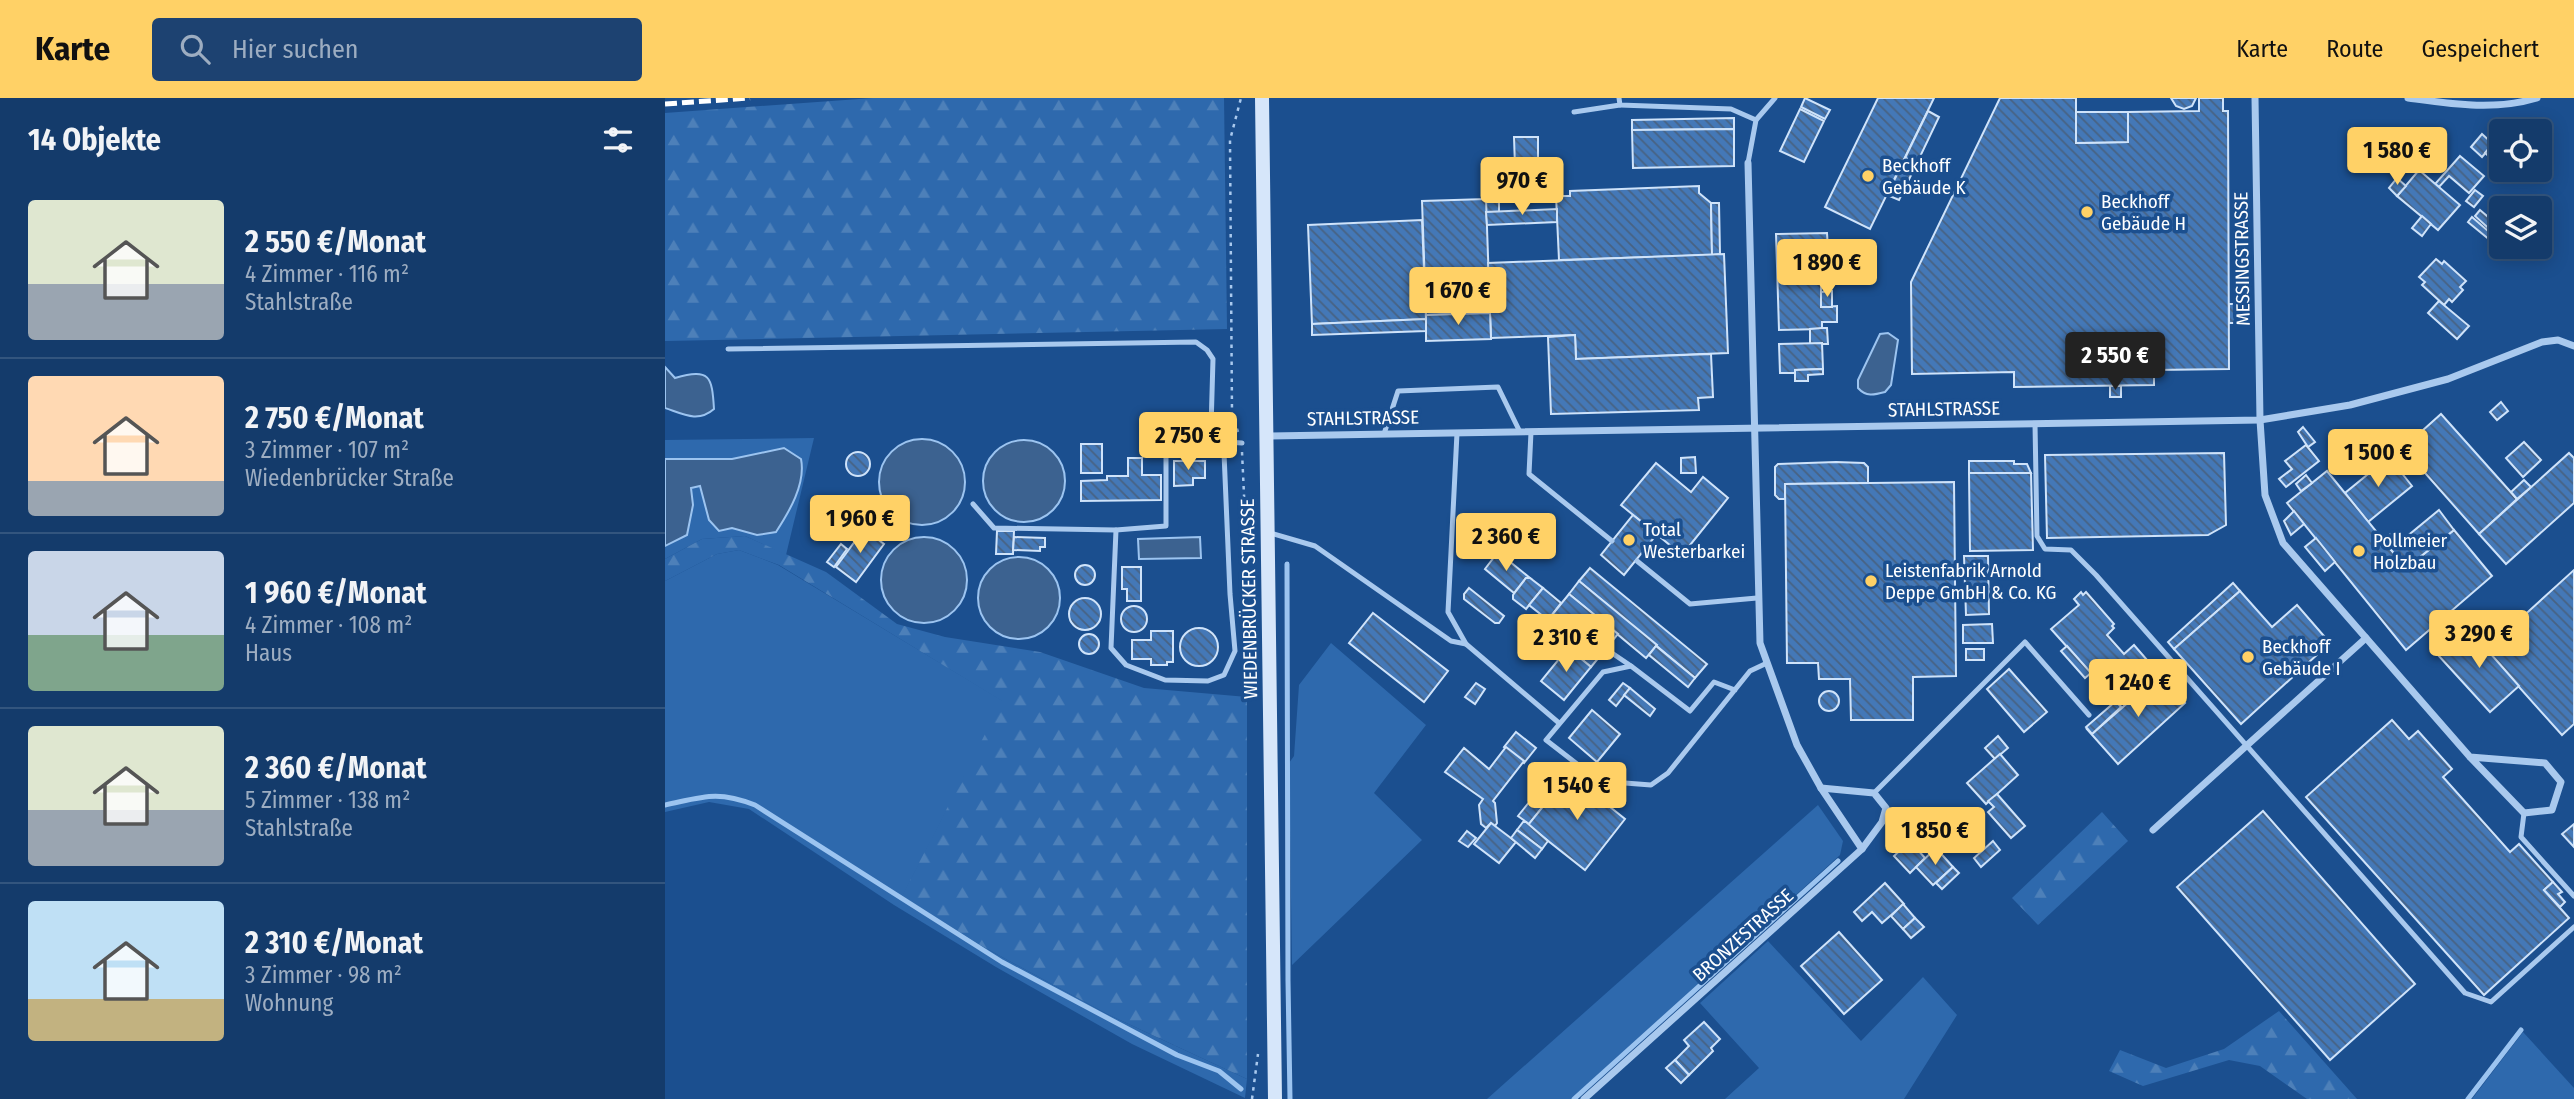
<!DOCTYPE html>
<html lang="de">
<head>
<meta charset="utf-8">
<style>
  :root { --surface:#143b6b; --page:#1d4271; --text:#f1f3f6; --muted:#9dadc1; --line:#33557e; --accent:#ffd166 }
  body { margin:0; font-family:"Fira Sans Condensed",sans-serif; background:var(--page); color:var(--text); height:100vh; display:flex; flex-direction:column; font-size:26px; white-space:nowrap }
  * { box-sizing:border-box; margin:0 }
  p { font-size:23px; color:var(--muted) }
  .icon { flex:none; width:38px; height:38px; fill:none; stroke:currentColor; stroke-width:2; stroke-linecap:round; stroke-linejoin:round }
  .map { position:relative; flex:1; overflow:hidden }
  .details { display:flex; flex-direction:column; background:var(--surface); width:665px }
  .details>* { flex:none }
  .fabs { position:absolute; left:1824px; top:21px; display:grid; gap:14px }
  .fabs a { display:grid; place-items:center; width:63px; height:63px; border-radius:7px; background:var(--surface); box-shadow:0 4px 18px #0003,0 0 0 2px var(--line); font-size:35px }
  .price { position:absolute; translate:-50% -60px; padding:0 16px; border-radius:7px; background:var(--accent); color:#111; font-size:23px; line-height:46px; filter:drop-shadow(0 2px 4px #0008) }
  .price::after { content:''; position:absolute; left:50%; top:42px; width:21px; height:16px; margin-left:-10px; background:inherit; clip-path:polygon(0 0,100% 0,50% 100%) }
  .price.selected { background:#222; color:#fff }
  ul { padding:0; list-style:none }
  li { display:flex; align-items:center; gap:21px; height:175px; padding:0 28px }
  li+li { border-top:2px solid var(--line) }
  li span { display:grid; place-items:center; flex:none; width:196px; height:140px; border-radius:7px; color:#555 }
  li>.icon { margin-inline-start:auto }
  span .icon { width:84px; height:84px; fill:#fffc; stroke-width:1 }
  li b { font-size:30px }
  h2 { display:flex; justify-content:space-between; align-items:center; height:84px; padding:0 28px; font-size:30px }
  header { display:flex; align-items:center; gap:42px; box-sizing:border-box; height:98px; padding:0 35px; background:var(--accent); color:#111 }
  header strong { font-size:33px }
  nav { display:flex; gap:38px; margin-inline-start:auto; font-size:24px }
  .search { width:490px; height:63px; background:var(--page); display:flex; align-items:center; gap:18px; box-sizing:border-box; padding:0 24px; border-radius:7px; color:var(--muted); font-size:26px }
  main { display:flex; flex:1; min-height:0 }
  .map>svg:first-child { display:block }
  .grass { fill:#2e69ad }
  .forest { fill:url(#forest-firs) }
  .water { fill:#3c6290; stroke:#9cc4f0; stroke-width:2 }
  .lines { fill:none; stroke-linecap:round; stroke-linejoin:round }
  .stream { stroke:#9cc4f0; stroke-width:5 }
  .building { fill:url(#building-back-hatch); stroke:#cfe3fa; stroke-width:2 }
  .path { stroke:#a9c9ee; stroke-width:2.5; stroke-dasharray:3.5 5; stroke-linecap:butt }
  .service { stroke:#a9c9ee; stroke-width:5 }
  .minor { stroke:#a9c9ee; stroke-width:7 }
  .secondary { stroke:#d6e6fa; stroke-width:14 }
  .rail { stroke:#fff; stroke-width:5; stroke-dasharray:12 5; stroke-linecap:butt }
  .poi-dot { fill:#ffd166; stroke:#1b4f8f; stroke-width:2.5 }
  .labels { text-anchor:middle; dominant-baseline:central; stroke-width:7; stroke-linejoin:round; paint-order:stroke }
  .poi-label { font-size:19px; fill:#fff; stroke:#1b4f8f; text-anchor:start }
  .street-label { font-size:19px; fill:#fff; stroke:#1b4f8f }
</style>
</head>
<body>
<header>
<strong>Karte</strong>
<div class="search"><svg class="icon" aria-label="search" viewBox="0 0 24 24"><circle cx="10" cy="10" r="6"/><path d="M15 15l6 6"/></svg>Hier suchen</div>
<nav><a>Karte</a><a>Route</a><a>Gespeichert</a></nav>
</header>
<main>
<section class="details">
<h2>14 Objekte<svg class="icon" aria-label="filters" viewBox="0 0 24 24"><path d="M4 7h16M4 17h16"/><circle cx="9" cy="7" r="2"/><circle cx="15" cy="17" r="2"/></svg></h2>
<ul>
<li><span style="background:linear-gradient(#dfe7d0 60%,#9aa5b1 0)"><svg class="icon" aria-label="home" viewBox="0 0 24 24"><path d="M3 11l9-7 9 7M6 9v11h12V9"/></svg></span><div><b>2 550 €/Monat</b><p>4 Zimmer · 116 m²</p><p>Stahlstraße</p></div></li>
<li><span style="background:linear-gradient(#ffd9b3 75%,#9aa5b1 0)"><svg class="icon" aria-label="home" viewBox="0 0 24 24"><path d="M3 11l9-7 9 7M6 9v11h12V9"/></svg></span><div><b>2 750 €/Monat</b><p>3 Zimmer · 107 m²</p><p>Wiedenbrücker Straße</p></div></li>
<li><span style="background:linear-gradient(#c9d6e8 60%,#7fa58c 0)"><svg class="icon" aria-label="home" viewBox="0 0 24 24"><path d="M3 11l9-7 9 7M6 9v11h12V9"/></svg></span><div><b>1 960 €/Monat</b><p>4 Zimmer · 108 m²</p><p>Haus</p></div></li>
<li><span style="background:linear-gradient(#dfe7d0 60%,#9aa5b1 0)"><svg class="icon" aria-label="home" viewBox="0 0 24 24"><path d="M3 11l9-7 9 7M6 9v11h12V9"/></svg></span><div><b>2 360 €/Monat</b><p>5 Zimmer · 138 m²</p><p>Stahlstraße</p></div></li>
<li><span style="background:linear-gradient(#bfe0f5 70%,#c2b280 0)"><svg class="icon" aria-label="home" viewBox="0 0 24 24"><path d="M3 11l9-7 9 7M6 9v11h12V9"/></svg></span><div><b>2 310 €/Monat</b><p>3 Zimmer · 98 m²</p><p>Wohnung</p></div></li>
</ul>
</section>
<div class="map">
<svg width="1909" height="1001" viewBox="0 0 1909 1001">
  <defs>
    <pattern id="forest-firs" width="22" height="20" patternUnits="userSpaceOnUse" patternTransform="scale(1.75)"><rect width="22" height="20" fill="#2e69ad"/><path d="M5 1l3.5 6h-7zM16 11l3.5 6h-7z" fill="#4d80b9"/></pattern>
    <pattern id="building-back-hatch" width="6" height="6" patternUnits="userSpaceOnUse" patternTransform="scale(1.75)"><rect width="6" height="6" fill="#4478b7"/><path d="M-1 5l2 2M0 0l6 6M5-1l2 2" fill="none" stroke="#486282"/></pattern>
  </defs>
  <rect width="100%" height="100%" fill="#1b4f8f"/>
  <g class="grass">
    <polygon points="149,340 121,457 80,438 37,441 0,461 0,448 22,437 28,407 26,390 35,387 44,422 92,437 118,350 67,361 0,361 0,342"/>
    <polygon points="74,452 113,467 338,603 237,799 315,847 442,916 582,981 580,1000 467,946 331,869 229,807 84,711 44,704 0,714 0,483 52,456"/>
    <polygon points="666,545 761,627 709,695 757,742 627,867 624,665 629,658 634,587"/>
    <polygon points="1153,707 1178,743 1175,757 906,1001 822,1001"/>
    <polygon points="1103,843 1196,943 1258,879 1292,917 1239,1001 1060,1001 1094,970 1035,905"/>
    <polygon points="1858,934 1909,990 1909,1001 1807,1001"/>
  </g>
  <g class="forest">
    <polygon points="208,0 559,0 562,231 0,243 0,15"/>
    <polygon points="80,438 161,474 232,526 280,539 375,554 479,590 582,599 582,981 442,916 315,847 237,798 337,603 114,467 74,452 52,456 0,483 0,461 37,441"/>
    <polygon points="1437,714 1463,743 1373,827 1347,800"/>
    <polygon points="1614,913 1692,1001 1642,1001 1595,968 1564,962 1478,988 1444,973 1455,952 1501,970 1559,951"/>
  </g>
  <g class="water">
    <path d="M1223,235L1233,242L1226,287L1220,294C1209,297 1201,299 1193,290V282L1215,236Z"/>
    <path d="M0,269L10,280C45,270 47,278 49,311C33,325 18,316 0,310Z"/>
    <circle cx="257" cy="384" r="43"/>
    <circle cx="359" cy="383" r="41"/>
    <path d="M119,350L136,361C141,386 124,414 111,434L92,437L67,430L54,433L44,422L35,388L26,390L28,407L22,437L0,448V361H67Z"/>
    <circle cx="259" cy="482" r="43"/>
    <polygon points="535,439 536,460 474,461 473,441"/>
    <circle cx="354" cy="500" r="41"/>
  </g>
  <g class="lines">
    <g class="stream">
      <polyline points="622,466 623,883 625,1001"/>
      <path d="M0,707C38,699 52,692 90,707L337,864L512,957L554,973L576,991"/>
      <polyline points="909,1001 1173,763"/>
      <polyline points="1803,1001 1856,932"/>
    </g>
  </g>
  <g class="building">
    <polygon points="1140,0 1165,12 1160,21 1136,9"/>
    <polygon points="1213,0 1269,0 1205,131 1160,109"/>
    <polygon points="1335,0 1411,0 1411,45 1463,44 1463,14 1534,13 1534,0 1558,0 1558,13 1563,13 1564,271 1489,272 1489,287 1349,289 1349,274 1247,276 1246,184"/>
    <polygon points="1531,0 1527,8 1519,11 1511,8 1506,0"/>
    <polygon points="1135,11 1159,23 1139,64 1115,53"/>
    <polygon points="1263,13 1274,19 1252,65 1240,60"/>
    <polygon points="1411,14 1463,14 1463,44 1411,45"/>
    <polygon points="1069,20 1069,31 967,32 967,22"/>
    <polygon points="1069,31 1069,68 968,70 967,32"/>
    <polygon points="1817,36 1828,46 1817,59 1806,49"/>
    <polygon points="1836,36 1836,69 1820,55"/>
    <polygon points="849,39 873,39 873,68 850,69"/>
    <polygon points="1795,58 1819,78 1804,95 1784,78 1774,89 1770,86"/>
    <polygon points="1240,60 1252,65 1234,102 1222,97"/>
    <polygon points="1754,72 1795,107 1773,132 1732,98"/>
    <polygon points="1732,80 1741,88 1732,98 1724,90"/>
    <polygon points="1034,88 1034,95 1046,105 1047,157 894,162 891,98 905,98 905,93"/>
    <polygon points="1810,92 1818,98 1809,109 1801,103"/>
    <polygon points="834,100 834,114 821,114 821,101"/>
    <polygon points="821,101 825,215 761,217 757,103"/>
    <polygon points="1046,105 1054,105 1055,156 1047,157"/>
    <polygon points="892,111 892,124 822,127 821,114"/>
    <polygon points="1815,112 1836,130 1831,137 1810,118"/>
    <polygon points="1757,118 1766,126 1757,138 1747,130"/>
    <polygon points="1807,119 1830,139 1826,143 1803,124"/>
    <polygon points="757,122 761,221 647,226 643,127"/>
    <polygon points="1162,135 1164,166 1156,166 1156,209 1172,208 1172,224 1157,224 1157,231 1114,232 1111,136"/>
    <polygon points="1059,156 1063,255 911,261 910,237 826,240 823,165"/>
    <polygon points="1771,161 1777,166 1779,163 1801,183 1795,189 1798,192 1787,204 1784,201 1779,207 1757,187 1760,184 1754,179"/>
    <polygon points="1167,193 1167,209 1156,209 1156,194"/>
    <polygon points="1774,203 1804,228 1792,241 1763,215"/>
    <rect x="1564" y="206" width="8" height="19"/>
    <polygon points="825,215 826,241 761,243 761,217"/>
    <polygon points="761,221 761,233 647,237 647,226"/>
    <polygon points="1157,230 1162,230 1163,246 1145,246 1145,231"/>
    <polygon points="910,237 911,261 1046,256 1048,299 1033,300 1034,312 886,316 883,239"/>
    <polygon points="1157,245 1158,271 1130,272 1130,275 1115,275 1114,246"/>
    <polygon points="1158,271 1158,276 1143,277 1143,283 1130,283 1130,272"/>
    <rect x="1445" y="288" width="11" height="11"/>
    <polygon points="1836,304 1843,313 1832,322 1825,314"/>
    <polygon points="1776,316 1852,401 1814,436 1738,350"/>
    <polygon points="1638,329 1650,344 1643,349 1633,334"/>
    <polygon points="1859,344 1876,362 1858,379 1841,360"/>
    <rect x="416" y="346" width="21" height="29"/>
    <polygon points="1641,347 1654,363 1621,389 1614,381 1627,371 1620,363"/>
    <circle cx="193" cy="366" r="12"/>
    <polygon points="1559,355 1561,427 1543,437 1382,440 1380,357"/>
    <polygon points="1904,355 1909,360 1909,405 1841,466 1814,436"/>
    <polygon points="1030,359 1031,375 1016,375 1016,360"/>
    <polygon points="1724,359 1747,388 1703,424 1680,395"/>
    <polygon points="463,360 477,360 477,377 496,377 496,402 416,403 416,383 442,382 442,378 463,378"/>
    <polygon points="509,363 540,363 540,380 528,380 528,387 509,388"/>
    <polygon points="1304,363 1349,363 1349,366 1362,366 1366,375 1304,376"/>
    <polygon points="1171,364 1199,365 1203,369 1203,385 1120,386 1120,401 1114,401 1110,397 1110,369 1113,366"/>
    <polygon points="991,365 1026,394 1038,379 1063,400 1017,457 956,407"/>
    <polygon points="1662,373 1741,470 1789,432 1827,478 1741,552 1622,405"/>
    <polygon points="1366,375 1368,452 1305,453 1304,375"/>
    <polygon points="1641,377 1647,385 1636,393 1631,386"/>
    <polygon points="1859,382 1866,389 1852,401 1846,394"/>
    <polygon points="1289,384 1291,578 1248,579 1248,622 1186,622 1185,581 1154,581 1153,565 1122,565 1120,386"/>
    <polygon points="1774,412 1789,432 1741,470 1718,442 1727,435 1735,444"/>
    <polygon points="1629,413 1639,426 1626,437 1619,423"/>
    <polygon points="968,417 992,436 959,477 936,457"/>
    <polygon points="199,431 219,446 191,484 171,469"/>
    <polygon points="332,433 349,433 348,456 331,456"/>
    <polygon points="349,439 380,440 380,449 375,449 375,453 348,452"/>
    <polygon points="1651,440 1670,464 1660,473 1640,449"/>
    <polygon points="176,446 182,451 169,469 162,464"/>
    <polygon points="833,454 865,480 861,480 849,495 820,471"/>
    <polygon points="1299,458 1323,458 1324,516 1301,517"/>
    <circle cx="420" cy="477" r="10"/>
    <polygon points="457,469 476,469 476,503 462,503 462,491 457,491"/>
    <polygon points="925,470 1042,566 1030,580 914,483"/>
    <polygon points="1909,472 1909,626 1897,637 1821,552"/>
    <polygon points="861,480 865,480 878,490 861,511 848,501 848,497"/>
    <polygon points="914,483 992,547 981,560 904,496"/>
    <polygon points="1568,485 1575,493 1509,551 1503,544"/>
    <polygon points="804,490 839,518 834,525 830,525 799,501 799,496"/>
    <polygon points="878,490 896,505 883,522 864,507"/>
    <polygon points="1575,493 1607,529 1632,507 1665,545 1576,626 1509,551"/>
    <polygon points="1416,494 1418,497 1421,494 1449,526 1447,528 1449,530 1442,537 1459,556 1469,547 1495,577 1457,610 1386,531 1414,507 1409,501"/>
    <polygon points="904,496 953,536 926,569 878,528"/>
    <circle cx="420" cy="516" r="16"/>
    <circle cx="469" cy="521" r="13"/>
    <polygon points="708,515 783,573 759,604 684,545"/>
    <polygon points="1327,526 1328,545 1298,545 1298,527"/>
    <circle cx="534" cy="549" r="19"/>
    <polygon points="1803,530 1854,588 1825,614 1773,557"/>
    <polygon points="486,533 508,533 508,564 502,564 502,567 486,567 486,561 467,561 467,542 486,542"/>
    <circle cx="424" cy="546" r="10"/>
    <polygon points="991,548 1030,580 1023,589 984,557"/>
    <polygon points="1402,548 1426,575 1420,580 1396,553"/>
    <polygon points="903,550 926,569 899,602 876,583"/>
    <rect x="1301" y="551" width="18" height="11"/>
    <polygon points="1344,571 1382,614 1359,634 1322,591"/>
    <polygon points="1495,577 1520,605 1453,666 1421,630 1427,636"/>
    <polygon points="811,585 820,591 810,606 800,599"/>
    <polygon points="958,585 965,590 951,608 944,602"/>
    <polygon points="965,590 990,611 985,618 959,597"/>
    <circle cx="1164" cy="603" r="10"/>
    <polygon points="1451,603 1456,609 1427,636 1421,629"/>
    <polygon points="927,612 955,636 932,664 904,640"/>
    <polygon points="1727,622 1744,641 1753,633 1787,671 1778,679 1845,754 1854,746 1888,784 1879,792 1904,820 1819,897 1641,699"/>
    <polygon points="851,634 871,650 859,665 839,649"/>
    <polygon points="1333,638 1343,650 1330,661 1320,650"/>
    <polygon points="841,649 859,663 828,703 830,705 832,725 830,728 826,725 821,730 816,726 814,707 818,701 780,674 799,650 824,671"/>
    <polygon points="1335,656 1353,677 1321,706 1302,685"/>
    <polygon points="893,668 904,676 864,726 853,718"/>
    <polygon points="904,676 960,721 920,772 863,727"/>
    <polygon points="1332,696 1360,728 1346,740 1323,714 1329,709 1323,703"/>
    <polygon points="1598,713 1750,886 1665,962 1512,789"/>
    <polygon points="858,724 861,724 883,743 877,751 852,732"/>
    <polygon points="826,725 851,744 834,765 809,746"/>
    <polygon points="1909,726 1909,749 1897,736"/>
    <polygon points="852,732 877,751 870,760 846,740"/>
    <polygon points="802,733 811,740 803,749 794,743"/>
    <polygon points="1245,743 1260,760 1245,775 1229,758"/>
    <polygon points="1328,743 1335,752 1316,769 1309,760"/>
    <polygon points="1271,750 1288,769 1268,787 1251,769"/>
    <polygon points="1288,769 1294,775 1277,791 1271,785"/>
    <polygon points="1888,784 1897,794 1893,796 1900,804 1895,809 1879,792"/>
    <polygon points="1220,785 1239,806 1217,825 1207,814 1197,823 1189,814"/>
    <polygon points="1238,806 1250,820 1238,831 1226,818"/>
    <polygon points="1250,820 1259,829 1246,840 1238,831"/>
    <polygon points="1174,834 1217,882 1179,916 1136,868"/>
    <polygon points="1039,924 1055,941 1046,950 1048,953 1024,977 1010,962 1024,948 1019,942"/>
    <polygon points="1010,962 1024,977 1016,985 1001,970"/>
  </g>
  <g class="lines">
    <g class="path">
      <polyline points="573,334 567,315 565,42 576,0"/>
      <polyline points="577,354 588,589"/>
      <polyline points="587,1001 593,956"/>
    </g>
    <g class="service">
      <polyline points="954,0 955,7 1066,11 1091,22"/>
      <polyline points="909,14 955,7"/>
      <polyline points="1083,65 1091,22 1110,0"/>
      <polyline points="63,251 531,244 542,252 548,261 546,330 559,355 565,496 570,553 559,577 543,583 500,582 461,567 446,550 451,432"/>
      <polyline points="1370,326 1372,438 1380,451 1406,452 1431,477 1800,895 1826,904 1909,829"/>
      <polyline points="866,334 864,376 947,443"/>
      <polyline points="792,335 783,514 801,546 894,625"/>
      <polyline points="719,336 733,293 833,289 855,334"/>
      <path d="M308,406L329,430L451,432L501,428V353C525,339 549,343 577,345"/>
      <polyline points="605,435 650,448 786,543 801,546"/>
      <polyline points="972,463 1025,506 1092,500"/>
      <polyline points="870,545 890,538"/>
      <polyline points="941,551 966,568"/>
      <polyline points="1070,592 1049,584 1025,613 966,568 938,574 881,642 934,683 986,687 1003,675 1085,573 1102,565"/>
      <polyline points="1209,695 1360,544 1424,617"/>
      <polyline points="1859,715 1856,739 1909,798"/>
    </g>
    <g class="minor">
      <polyline points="1590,0 1595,322 1600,397 1618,445 1805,659 1859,715 1887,712 1896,684 1880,665 1805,659"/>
      <path d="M1743,0C1787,6 1829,13 1872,0"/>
      <polyline points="1083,65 1095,545 1132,647 1156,690 1197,751"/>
      <polyline points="602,338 1595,322 1685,307 1783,281 1877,244 1893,242 1909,248"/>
      <polyline points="1488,732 1701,540"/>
      <polyline points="919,1001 1197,751 1217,724 1221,710 1209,695 1156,690"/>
    </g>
    <polyline class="secondary" points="597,0 610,1001"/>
    <polyline class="rail" points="0,6 85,0"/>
  </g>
  <g class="poi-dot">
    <circle cx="1203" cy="78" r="7"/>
    <circle cx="1422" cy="114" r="7"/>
    <circle cx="964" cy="442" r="7"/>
    <circle cx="1694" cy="453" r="7"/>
    <circle cx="1206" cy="483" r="7"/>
    <circle cx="1583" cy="559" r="7"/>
  </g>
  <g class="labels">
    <g class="poi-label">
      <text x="1217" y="67">Beckhoff<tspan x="1217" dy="22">Gebäude K</tspan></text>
      <text x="1436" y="103">Beckhoff<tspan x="1436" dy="22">Gebäude H</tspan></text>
      <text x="978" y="431">Total<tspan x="978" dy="22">Westerbarkei</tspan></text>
      <text x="1708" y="442">Pollmeier<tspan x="1708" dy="22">Holzbau</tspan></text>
      <text x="1220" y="472">Leistenfabrik Arnold<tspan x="1220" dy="22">Deppe GmbH &amp; Co. KG</tspan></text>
      <text x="1597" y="548">Beckhoff<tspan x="1597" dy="22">Gebäude I</tspan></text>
    </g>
    <g class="street-label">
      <text transform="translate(1577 161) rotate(-91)">MESSINGSTRASSE</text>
      <text transform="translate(1279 311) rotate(-1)">STAHLSTRASSE</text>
      <text transform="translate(698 320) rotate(-1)">STAHLSTRASSE</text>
      <text transform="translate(584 501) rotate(-91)">WIEDENBRÜCKER STRASSE</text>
      <text transform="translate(1078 837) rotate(-42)">BRONZESTRASSE</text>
    </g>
  </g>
</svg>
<div class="fabs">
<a><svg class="icon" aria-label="locate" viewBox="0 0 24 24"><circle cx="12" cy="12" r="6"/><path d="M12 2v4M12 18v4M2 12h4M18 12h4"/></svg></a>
<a><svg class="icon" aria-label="layers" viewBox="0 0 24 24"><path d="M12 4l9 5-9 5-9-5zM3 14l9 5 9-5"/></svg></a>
</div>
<b class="price" style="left:1732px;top:89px">1 580 €</b>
<b class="price" style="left:857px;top:119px">970 €</b>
<b class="price" style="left:1162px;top:201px">1 890 €</b>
<b class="price" style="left:793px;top:229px">1 670 €</b>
<b class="price selected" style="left:1450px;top:294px">2 550 €</b>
<b class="price" style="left:523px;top:374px">2 750 €</b>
<b class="price" style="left:1713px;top:391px">1 500 €</b>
<b class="price" style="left:195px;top:457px">1 960 €</b>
<b class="price" style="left:841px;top:475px">2 360 €</b>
<b class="price" style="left:1814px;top:572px">3 290 €</b>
<b class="price" style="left:901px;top:576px">2 310 €</b>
<b class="price" style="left:1473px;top:621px">1 240 €</b>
<b class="price" style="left:912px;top:724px">1 540 €</b>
<b class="price" style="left:1270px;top:769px">1 850 €</b>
</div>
</main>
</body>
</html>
